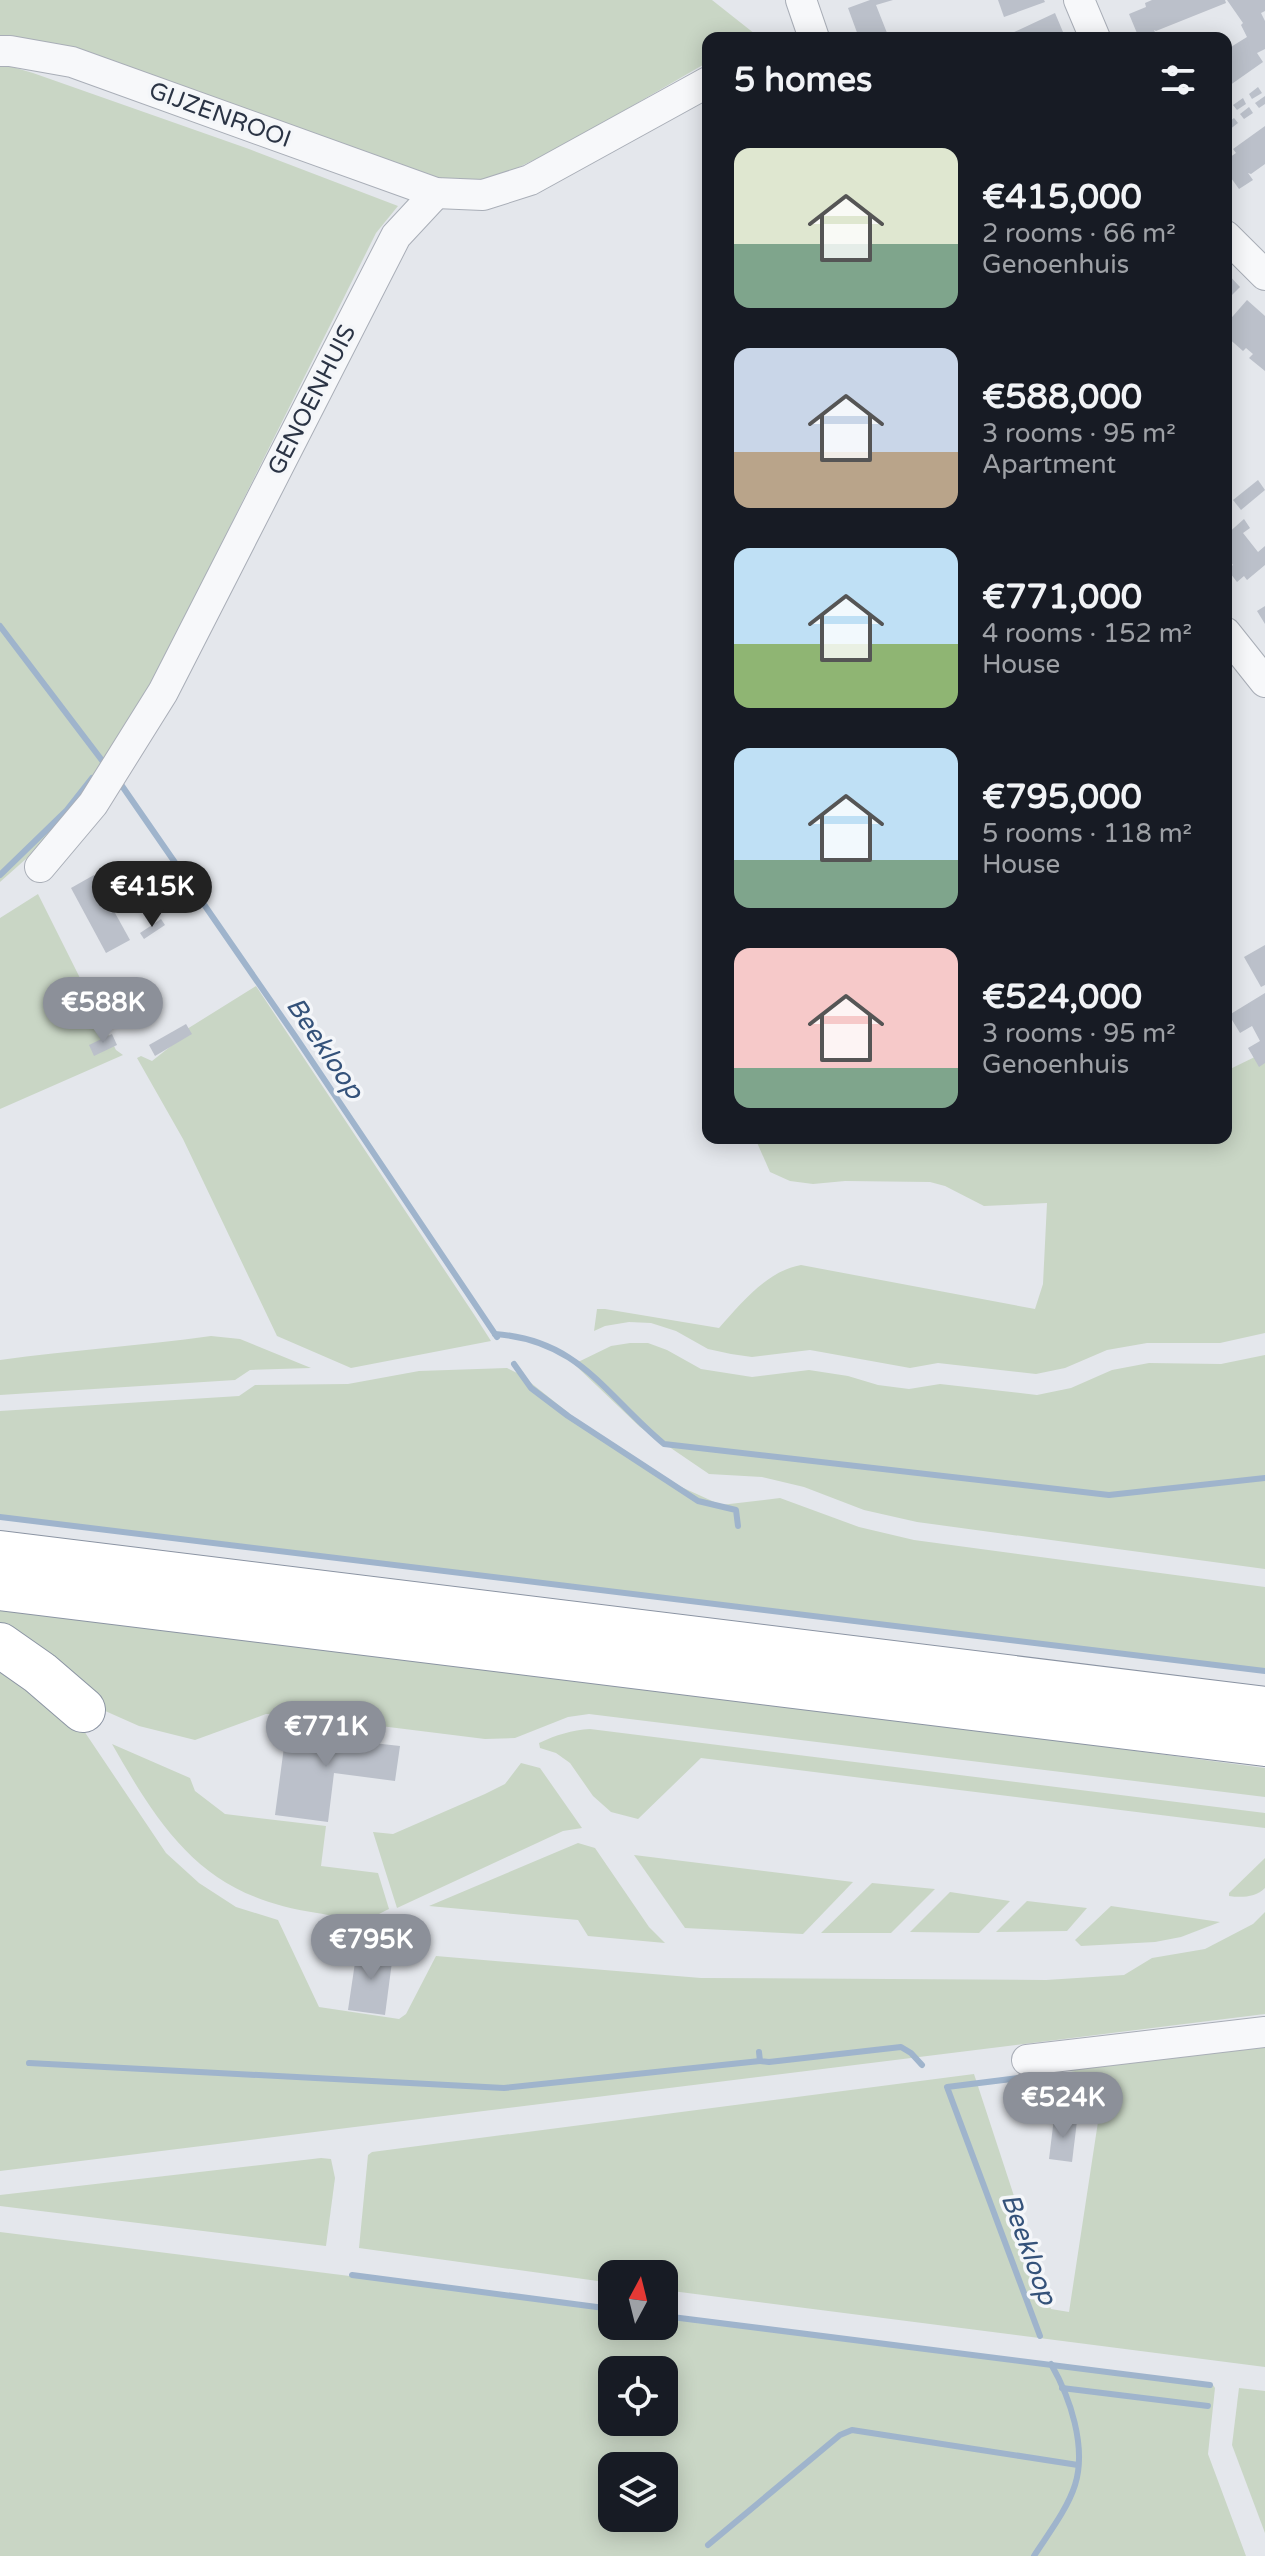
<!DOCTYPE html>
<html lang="en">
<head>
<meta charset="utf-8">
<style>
  :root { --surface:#171b24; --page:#242831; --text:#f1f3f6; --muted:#9ea1a6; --accent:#8c9099 }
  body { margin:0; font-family:"Varela Round",sans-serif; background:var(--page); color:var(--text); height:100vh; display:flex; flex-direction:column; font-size:30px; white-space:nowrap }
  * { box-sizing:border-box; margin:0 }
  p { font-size:26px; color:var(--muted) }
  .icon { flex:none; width:44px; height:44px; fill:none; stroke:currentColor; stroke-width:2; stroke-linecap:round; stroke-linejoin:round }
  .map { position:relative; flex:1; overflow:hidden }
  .panel { position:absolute; left:702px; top:32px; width:530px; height:1112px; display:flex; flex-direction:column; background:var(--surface); border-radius:16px; box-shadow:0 4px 20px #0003 }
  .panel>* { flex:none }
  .needle { width:52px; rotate:7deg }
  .fabs { position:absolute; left:598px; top:2260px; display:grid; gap:16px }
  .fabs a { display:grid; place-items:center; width:80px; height:80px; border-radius:16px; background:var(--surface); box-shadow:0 4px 20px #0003; font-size:40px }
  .price { position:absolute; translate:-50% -68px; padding:0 18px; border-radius:28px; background:var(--accent); color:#fff; font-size:26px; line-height:52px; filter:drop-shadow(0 2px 4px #0008) }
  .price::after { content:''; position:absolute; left:50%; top:48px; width:24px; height:18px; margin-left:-12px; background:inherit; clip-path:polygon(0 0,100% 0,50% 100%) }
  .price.active { background:#222; color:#fff }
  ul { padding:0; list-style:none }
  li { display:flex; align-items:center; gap:24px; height:200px; padding:0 32px }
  li span { display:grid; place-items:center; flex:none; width:224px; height:160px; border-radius:16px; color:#555 }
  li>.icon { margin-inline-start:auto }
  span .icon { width:96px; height:96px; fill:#fffc; stroke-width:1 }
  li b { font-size:34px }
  h2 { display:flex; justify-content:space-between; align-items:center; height:96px; padding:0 32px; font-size:34px }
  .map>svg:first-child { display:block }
  .green { fill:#c9d6c5; fill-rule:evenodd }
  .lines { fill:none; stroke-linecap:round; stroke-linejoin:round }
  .stream { stroke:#9fb4cc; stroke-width:6 }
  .building { fill:#bbc0ca }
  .minor-casing { stroke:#a9aeb7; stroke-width:32 }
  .highway-casing { stroke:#8b94a3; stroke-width:46 }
  .minor { stroke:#f7f8fa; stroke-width:30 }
  .highway { stroke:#fff; stroke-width:44 }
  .labels { text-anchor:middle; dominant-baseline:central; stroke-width:7; stroke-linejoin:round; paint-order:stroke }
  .street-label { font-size:24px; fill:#2b3445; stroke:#f4f6f9 }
  .water-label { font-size:26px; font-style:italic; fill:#34527a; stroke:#f4f6f9 }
</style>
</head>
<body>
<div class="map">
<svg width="1265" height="2556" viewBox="0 0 1265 2556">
  <rect width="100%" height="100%" fill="#e4e7ec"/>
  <g class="green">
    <polygon points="0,0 712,0 755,34 750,38 708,38 708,62 561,147 479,186 455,189 0,37"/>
    <polygon points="0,66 9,66 33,73 249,149 398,206 376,233 142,703 105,759 36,850 0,882"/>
    <polygon points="38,894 116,1050 123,1055 0,1109 0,918"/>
    <polygon points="256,986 475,1316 491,1341 351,1368 277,1336 183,1139 137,1058 141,1056 152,1061 171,1046 171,1039"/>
    <path d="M1265,1052V1333L1220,1343H1147L1107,1350L1065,1368L1036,1374L938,1363L910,1368L810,1350L752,1357L731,1354L708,1349L676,1331L651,1323L629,1322L605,1326L594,1331L597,1309H605L719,1328C741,1303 767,1271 801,1265L1035,1309L1043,1284L1047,1203L984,1206L945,1186L930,1182L845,1181L813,1184L790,1181L770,1172L755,1138H1226V1071Z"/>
    <path d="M211,1336L240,1339L311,1368L250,1370L235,1380L0,1395V1360C70,1350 141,1346 211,1336Z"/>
    <polygon points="630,1343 648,1343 667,1350 701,1369 752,1377 809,1370 848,1376 878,1385 909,1389 940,1384 1037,1395 1071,1388 1112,1370 1149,1363 1221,1364 1265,1355 1265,1569 917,1522 864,1510 804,1487 762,1477 709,1474 640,1427 574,1364 611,1346"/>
    <polygon points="507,1368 521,1375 600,1438 668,1481 721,1505 780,1498 859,1527 914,1540 1265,1587 1265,1670 0,1519 0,1411 239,1396 255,1385 348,1384 419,1371"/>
    <polygon points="0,1609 721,1696 1265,1768 1265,1797 589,1714 568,1717 515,1738 485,1739 284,1714 266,1714 195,1740 139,1726 85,1702 0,1638"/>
    <polygon points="0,1653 78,1722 166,1853 199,1883 236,1907 278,1920 319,2007 399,2019 406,2014 436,1956 701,1978 1046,1980 1124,1975 1152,1958 1205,1949 1253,1924 1265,1912 1265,2014 0,2171"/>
    <path d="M590,1729L1265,1813V1828L701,1758L638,1819L611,1812L593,1796L570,1763L556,1753L540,1748L539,1743C556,1735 572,1730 590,1729Z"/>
    <path d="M112,1744L190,1778L195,1791L225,1814L326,1826L321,1866L378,1873L389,1909C382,1912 373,1918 366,1919C352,1921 331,1915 317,1913C205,1897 164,1835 112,1744Z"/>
    <polygon points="521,1763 540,1768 582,1828 563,1831 397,1908 373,1832 393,1834 485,1794 505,1784"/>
    <polygon points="578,1843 595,1848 649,1927 665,1943 588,1936 578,1920 429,1906"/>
    <polygon points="634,1855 853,1882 803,1934 685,1928"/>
    <path d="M1265,1858V1888C1256,1897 1242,1898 1229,1896V1893Z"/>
    <polygon points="872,1883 935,1889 891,1933 821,1933"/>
    <polygon points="950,1892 1010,1901 979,1933 910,1932"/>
    <polygon points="1027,1901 1087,1908 1067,1931 996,1932"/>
    <polygon points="1111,1906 1220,1922 1181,1937 1155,1942 1081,1946 1075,1940"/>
    <polygon points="1265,2039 1265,2367 664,2290 664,2274 612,2274 612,2283 359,2248 368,2155 372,2152 974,2074 1051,2309 1069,2312 1105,2076 1038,2067"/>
    <polygon points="321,2158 331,2159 335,2178 326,2246 0,2206 0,2195"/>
    <path d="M0,2232L612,2309V2326H664V2316L1052,2367L1213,2385L1215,2388L1208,2454L1246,2556H0ZM612,2370H664V2422H612ZM612,2466H664V2518H612Z"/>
    <polygon points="1239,2388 1265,2391 1265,2533 1232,2445"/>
  </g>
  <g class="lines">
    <g class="stream">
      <polyline points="0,626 104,763 102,767"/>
      <polyline points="120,783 295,1036 497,1337"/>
      <polyline points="0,875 66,811 92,778"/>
      <path d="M495,1334C580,1340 605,1395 664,1444L1109,1495L1265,1478"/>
      <polyline points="514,1364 531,1388 568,1416 698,1501 736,1510 738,1526"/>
      <polyline points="0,1517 1265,1671"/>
      <polyline points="759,2052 760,2061 769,2062 901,2047 911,2053 922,2065"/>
      <polyline points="29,2063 504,2088 760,2061"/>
      <polyline points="352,2275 612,2309"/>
      <polyline points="664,2316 1210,2385"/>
      <polyline points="1040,2336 947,2087 1059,2073"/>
      <polyline points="1062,2388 1208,2406"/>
      <polyline points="708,2545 840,2435 852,2430 1078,2465"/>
      <path d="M1034,2556C1048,2534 1067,2510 1075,2485C1087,2447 1070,2397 1051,2364"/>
    </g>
  </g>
  <g class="building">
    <polygon points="870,0 893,0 876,5 889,38 859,38 848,8"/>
    <polygon points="998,0 1044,0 1045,2 1004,17"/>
    <polygon points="1152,0 1225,0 1226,3 1156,31 1154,30 1157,37 1155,38 1139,38 1129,14 1146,7 1145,3"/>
    <polygon points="1227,0 1265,0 1265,11 1261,13 1265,21 1265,49 1257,53 1263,62 1226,88 1226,50 1247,37 1241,25 1243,23"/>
    <polygon points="1055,13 1063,32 1055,35 1057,38 1015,38 1012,33"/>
    <polygon points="1258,87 1262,93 1252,99 1249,94"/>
    <polygon points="1265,96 1265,104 1259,108 1255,103"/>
    <polygon points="1243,98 1246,104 1237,110 1233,105"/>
    <polygon points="1249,107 1253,113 1244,119 1240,114"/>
    <polygon points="1234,118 1238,123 1229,130 1226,124"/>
    <polygon points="1265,126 1265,164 1251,174 1248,173 1253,180 1239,189 1226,171 1226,160 1236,153 1233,149"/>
    <polygon points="1226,272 1240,287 1226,301"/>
    <polygon points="1247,300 1265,316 1265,371 1249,358 1253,354 1246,348 1243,351 1226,336 1226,324"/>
    <polygon points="1258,480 1265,490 1241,510 1233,500"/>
    <polygon points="1244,519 1250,528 1243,533 1258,552 1265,546 1265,565 1247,580 1244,576 1237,582 1227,569 1233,565 1226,556 1226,535"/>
    <polygon points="1265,606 1265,624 1257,611"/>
    <polygon points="94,875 130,940 106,953 71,888"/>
    <polygon points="161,919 165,925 144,939 140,933"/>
    <polygon points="1265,945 1265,985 1261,987 1244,957"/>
    <polygon points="1265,993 1265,1063 1259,1067 1248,1048 1260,1041 1252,1026 1240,1033 1229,1015"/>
    <polygon points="186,1024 192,1034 155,1056 149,1045"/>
    <polygon points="112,1034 117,1045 94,1056 89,1045"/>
    <polygon points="287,1724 339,1730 338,1739 400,1746 395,1781 334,1773 328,1822 275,1815"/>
    <polygon points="357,1949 393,1954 385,2015 348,2010"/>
    <polygon points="1054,2118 1077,2121 1072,2162 1049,2159"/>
  </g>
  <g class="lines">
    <g class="minor-casing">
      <g id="minor">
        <polyline points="801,0 814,38"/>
        <polyline points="1079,0 1095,38"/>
        <polyline points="0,51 10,51 72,62 436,193 483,195 530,180 708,82"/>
        <polyline points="1226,236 1265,275"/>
        <polyline points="1226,633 1265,682"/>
        <polyline points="40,867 93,804 163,692 396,236 436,193"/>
        <polyline points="1027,2060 1265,2032"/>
      </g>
    </g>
    <g class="highway-casing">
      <g id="highway">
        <polyline points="0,1553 1265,1709"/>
        <polyline points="0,1588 1265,1744"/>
        <polyline points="0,1645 40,1673 83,1710"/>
      </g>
    </g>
    <use href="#minor" class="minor"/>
    <use href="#highway" class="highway"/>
  </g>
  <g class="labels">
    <g class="street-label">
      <text transform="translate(220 115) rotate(20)">GIJZENROOI</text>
      <text transform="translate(312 400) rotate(-63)">GENOENHUIS</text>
    </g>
    <g class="water-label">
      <text transform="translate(325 1048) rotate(56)">Beekloop</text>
      <text transform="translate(1029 2249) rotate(70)">Beekloop</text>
    </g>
  </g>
</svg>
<div class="fabs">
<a><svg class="needle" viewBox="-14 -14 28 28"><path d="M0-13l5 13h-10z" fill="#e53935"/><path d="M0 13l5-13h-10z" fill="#9ea1a6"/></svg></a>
<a><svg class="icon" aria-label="locate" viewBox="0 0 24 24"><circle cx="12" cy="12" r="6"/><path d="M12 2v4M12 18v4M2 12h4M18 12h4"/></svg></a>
<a><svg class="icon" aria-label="layers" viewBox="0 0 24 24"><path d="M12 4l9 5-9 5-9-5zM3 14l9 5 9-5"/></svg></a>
</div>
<b class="price active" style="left:152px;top:929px">€415K</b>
<b class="price" style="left:103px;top:1045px">€588K</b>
<b class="price" style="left:326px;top:1769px">€771K</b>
<b class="price" style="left:371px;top:1982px">€795K</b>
<b class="price" style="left:1063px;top:2140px">€524K</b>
<section class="panel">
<h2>5 homes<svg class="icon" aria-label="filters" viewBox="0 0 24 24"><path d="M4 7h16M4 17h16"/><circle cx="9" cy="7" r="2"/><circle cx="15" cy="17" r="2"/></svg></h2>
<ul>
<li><span style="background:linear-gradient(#dfe7d0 60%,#7fa58c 0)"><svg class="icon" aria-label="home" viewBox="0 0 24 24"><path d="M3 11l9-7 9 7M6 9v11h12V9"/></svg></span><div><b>€415,000</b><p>2 rooms · 66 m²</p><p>Genoenhuis</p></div></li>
<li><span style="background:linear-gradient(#c9d6e8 65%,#b9a48a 0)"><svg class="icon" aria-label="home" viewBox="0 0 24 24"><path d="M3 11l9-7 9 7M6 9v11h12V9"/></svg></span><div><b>€588,000</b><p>3 rooms · 95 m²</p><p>Apartment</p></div></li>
<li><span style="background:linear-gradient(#bfe0f5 60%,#8fb573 0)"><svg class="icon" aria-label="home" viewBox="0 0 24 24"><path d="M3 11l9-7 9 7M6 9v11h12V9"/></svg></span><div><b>€771,000</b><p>4 rooms · 152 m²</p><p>House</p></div></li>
<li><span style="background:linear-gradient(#bfe0f5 70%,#7fa58c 0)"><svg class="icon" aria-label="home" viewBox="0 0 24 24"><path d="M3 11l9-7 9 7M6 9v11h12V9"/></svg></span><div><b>€795,000</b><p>5 rooms · 118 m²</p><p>House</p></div></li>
<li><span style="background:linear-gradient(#f6c9c9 75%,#7fa58c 0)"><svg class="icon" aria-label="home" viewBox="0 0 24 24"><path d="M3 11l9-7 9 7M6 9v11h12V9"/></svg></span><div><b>€524,000</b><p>3 rooms · 95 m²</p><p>Genoenhuis</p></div></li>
</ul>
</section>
</div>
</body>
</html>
